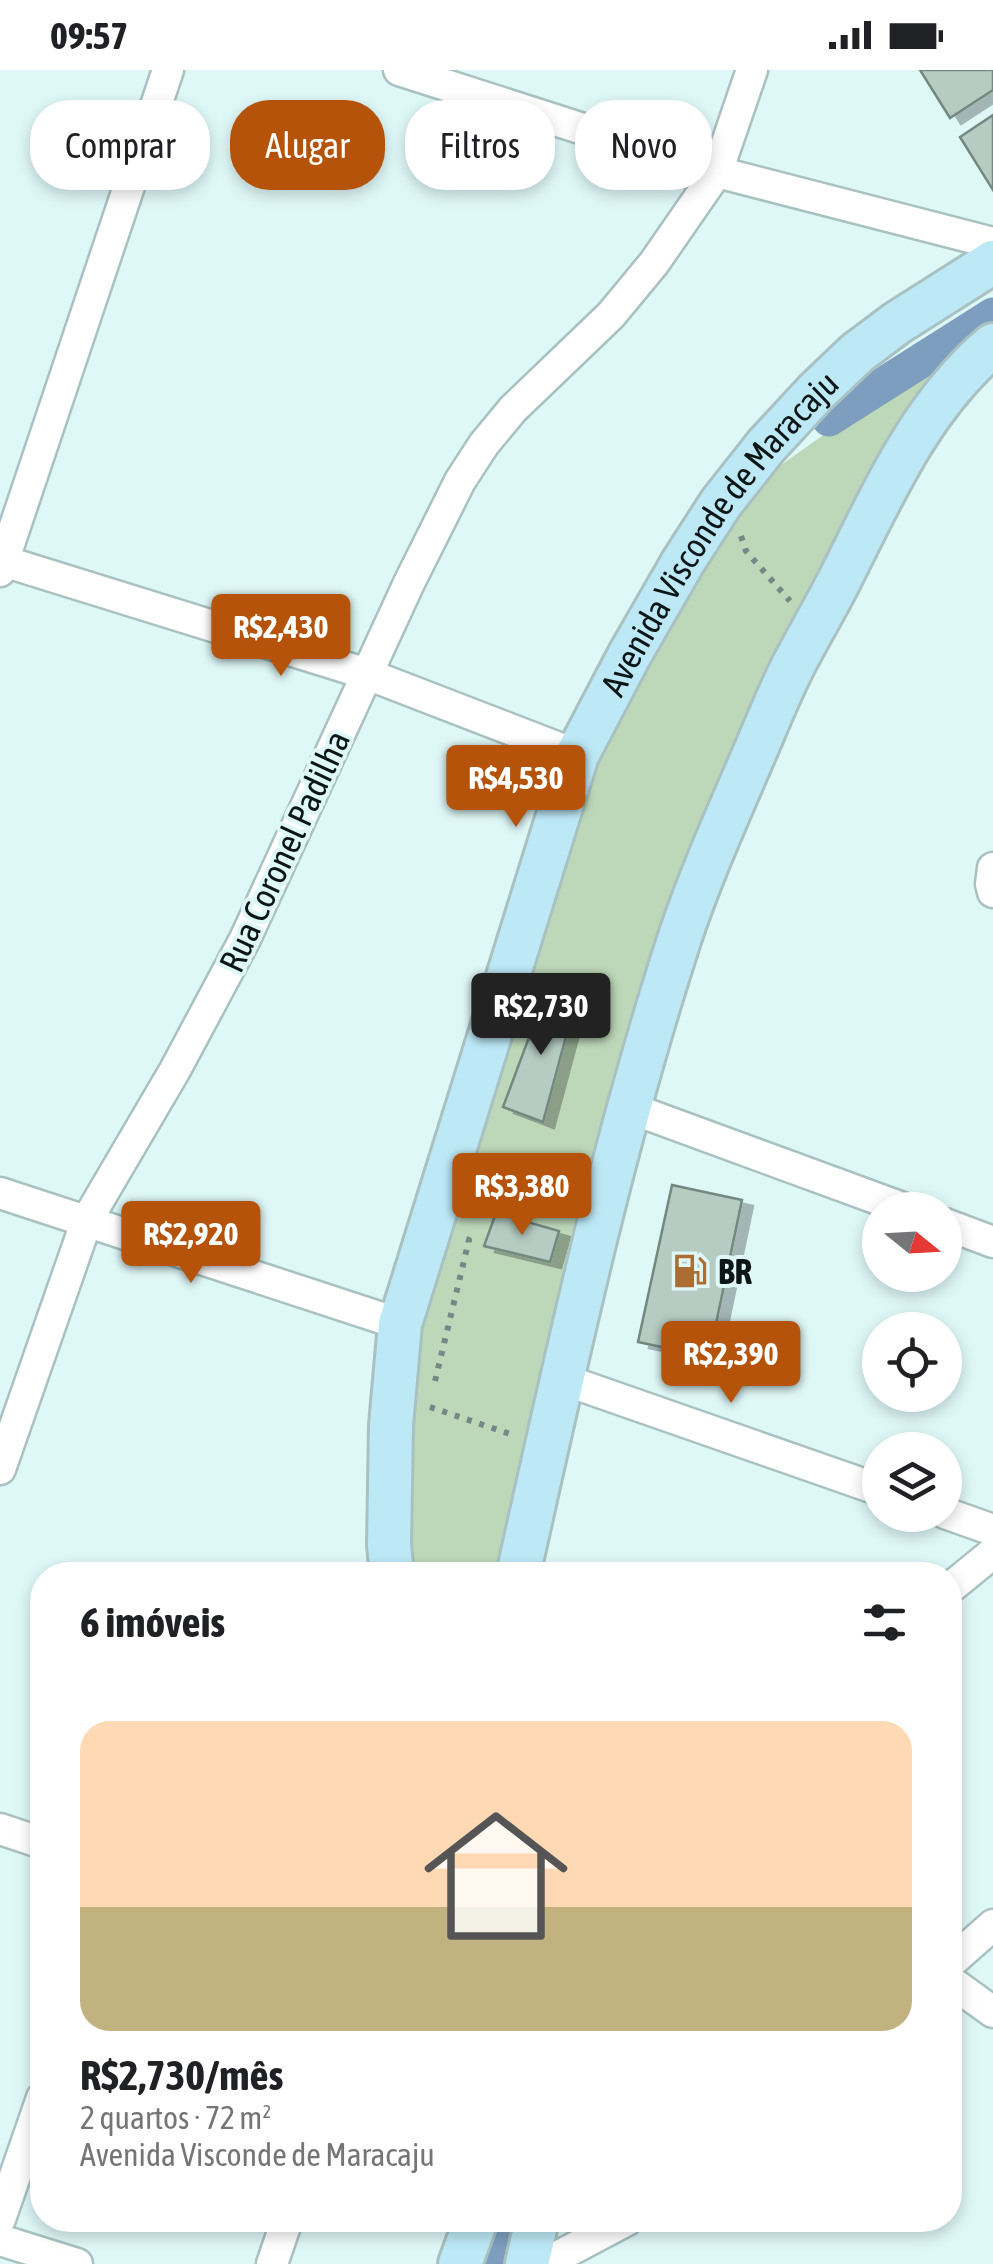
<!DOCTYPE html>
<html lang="pt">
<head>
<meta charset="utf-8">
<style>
  :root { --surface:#fff; --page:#f2f2f2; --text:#202124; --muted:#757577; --accent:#b45309 }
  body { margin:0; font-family:"Asap Condensed",sans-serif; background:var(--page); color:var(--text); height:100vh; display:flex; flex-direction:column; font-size:38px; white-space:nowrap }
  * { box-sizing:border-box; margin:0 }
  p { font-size:32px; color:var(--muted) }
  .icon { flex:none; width:55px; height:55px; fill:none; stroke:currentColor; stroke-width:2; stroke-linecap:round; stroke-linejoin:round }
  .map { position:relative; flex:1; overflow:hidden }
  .details { position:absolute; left:30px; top:1492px; width:932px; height:670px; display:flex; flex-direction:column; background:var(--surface); border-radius:40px; box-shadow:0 5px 15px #0003 }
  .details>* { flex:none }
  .guide { position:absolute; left:30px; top:30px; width:935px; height:90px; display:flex; gap:20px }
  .needle { width:65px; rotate:108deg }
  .controls { position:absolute; left:862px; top:1122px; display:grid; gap:20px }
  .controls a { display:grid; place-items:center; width:100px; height:100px; border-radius:50%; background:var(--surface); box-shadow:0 5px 15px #0003; font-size:50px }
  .price { position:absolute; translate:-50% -85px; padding:0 22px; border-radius:10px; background:var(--accent); color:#fff; font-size:32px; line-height:65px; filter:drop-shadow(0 2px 5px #0008) }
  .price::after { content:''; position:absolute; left:50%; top:60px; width:30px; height:22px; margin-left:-15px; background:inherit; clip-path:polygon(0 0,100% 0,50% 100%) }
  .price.selected { background:#222; color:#fff }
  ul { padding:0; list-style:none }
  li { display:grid; align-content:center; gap:20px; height:530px; padding:0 50px }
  li span { display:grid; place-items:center; height:310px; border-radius:30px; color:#555 }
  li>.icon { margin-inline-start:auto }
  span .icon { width:180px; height:180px; fill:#fffc; stroke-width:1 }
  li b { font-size:42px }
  h2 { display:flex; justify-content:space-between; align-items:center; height:120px; padding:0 50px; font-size:42px }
  .tag { padding:0 35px; border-radius:40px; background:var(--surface); box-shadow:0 5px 15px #0003; font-size:35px; line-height:90px }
  .tag.selected { background:var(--accent); color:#fff }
  .status { display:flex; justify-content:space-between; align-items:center; height:70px; padding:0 50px; background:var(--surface); direction:ltr }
  .status svg { height:28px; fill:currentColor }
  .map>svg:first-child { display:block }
  .green { fill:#bdd8b9 }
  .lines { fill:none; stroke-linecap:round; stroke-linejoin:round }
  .canal { stroke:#7e9ec0; stroke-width:35 }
  .building { fill:#b6ccc3; stroke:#74887f; stroke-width:2.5; filter:url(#shadow) }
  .street-casing { stroke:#a9c1c1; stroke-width:35 }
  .secondary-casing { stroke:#a9c1c1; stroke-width:48 }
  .path { stroke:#768787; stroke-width:6; stroke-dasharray:5 8; stroke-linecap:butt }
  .street { stroke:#fff; stroke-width:30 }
  .secondary { stroke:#bde9f6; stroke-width:42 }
  .labels { text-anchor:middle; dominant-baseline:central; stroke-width:8; stroke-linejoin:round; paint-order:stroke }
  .street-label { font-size:35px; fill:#0d1616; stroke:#def7f7 }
  .poi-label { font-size:35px; font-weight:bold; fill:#0d1616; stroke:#def7f7; text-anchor:start }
</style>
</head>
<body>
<div class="status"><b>09:57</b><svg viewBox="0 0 49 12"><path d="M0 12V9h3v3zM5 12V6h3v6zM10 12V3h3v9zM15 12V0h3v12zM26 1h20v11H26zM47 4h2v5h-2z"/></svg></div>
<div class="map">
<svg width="993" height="2194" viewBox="0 0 993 2194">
  <defs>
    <filter id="shadow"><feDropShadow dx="11" dy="6" stdDeviation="0" flood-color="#0004"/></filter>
  </defs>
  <rect width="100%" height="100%" fill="#def7f7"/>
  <polygon class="green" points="929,290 938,303 785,582 497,1505 409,1505 407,1308 445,1160 535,894 596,682 750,417"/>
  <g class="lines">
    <g class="canal">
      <polyline points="829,349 993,245"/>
      <polyline points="496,2194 506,2163 507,2150"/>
    </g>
  </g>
  <g class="building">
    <polygon points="920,0 993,0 993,20 950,48"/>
    <polygon points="993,45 993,120 960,67"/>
    <polygon points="546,922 576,929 543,1052 503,1037"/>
    <polygon points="672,1115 742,1130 709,1287 638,1272"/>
    <polygon points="496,1143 559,1161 550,1192 484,1176"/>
    <polygon points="559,2150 627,2150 592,2170"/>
  </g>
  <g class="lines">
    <g class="street-casing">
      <g id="street">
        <polyline points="399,0 717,102 993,173"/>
        <polyline points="0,490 367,604 577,685"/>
        <polyline points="0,501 168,0"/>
        <polyline points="993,798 991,814 993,822"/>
        <polyline points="630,1038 908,1140"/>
        <polyline points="0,1123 400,1254"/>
        <polyline points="945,1154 993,1172"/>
        <polyline points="562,1309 880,1420"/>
        <polyline points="0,1399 87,1150 175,1000 245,869 409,513 460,411 484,374 513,339 611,245 654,193 717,102 752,0"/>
        <polyline points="945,1443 993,1460"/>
        <polyline points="950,1518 993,1483"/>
        <polyline points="0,1759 42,1773"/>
        <polyline points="950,1893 993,1855"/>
        <polyline points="950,1911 993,1942"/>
        <polyline points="0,2149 42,2028"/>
        <polyline points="0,2170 77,2194"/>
        <polyline points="272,2194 287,2150"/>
        <polyline points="544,2194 627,2150"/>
      </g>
    </g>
    <g class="secondary-casing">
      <g id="secondary">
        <path id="s1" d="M392,1505L389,1475L391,1355L400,1254L577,685L630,584L683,492L721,433L766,376L816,322L857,283L897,253L993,192"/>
        <path d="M518,1505C566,1291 612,1075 680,867C700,807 726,749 751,691C765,659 778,625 794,594C809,565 826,537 841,507C883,424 920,337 993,275"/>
        <polyline points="460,2194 476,2150"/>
        <polyline points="527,2194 537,2150"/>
      </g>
    </g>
    <g class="path">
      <polyline points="741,466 746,481 790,531"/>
      <polyline points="435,1311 469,1170 462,1168"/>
      <polyline points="430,1337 513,1365"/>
    </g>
    <use href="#street" class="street"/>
    <use href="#secondary" class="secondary"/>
  </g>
  <defs>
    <g id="fuel-bare" transform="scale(2.7)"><path d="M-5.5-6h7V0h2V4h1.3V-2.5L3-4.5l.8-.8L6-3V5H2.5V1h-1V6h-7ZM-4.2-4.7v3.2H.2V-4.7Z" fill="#ab6d32" stroke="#def7f7" stroke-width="2.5" paint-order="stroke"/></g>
  </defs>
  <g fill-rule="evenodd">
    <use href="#fuel-bare" x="690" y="1201"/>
  </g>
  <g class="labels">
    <g class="street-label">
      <text stroke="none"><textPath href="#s1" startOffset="1112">Avenida Visconde de Maracaju</textPath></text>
      <text transform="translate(284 781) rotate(-65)">Rua Coronel Padilha</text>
    </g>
    <g class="poi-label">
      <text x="718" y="1201">BR</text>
    </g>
  </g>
</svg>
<div class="controls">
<a><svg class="needle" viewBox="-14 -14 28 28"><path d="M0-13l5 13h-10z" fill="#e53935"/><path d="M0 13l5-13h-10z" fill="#757577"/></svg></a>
<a><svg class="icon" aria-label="locate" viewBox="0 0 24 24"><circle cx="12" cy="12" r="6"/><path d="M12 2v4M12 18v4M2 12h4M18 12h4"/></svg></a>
<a><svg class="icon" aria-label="layers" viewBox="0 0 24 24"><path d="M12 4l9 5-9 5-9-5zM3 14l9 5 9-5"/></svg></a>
</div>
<b class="price" style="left:281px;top:609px">R$2,430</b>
<b class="price" style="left:516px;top:760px">R$4,530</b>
<b class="price selected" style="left:541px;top:988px">R$2,730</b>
<b class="price" style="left:522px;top:1168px">R$3,380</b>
<b class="price" style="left:191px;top:1216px">R$2,920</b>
<b class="price" style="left:731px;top:1336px">R$2,390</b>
<div class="guide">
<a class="tag">Comprar</a>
<a class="tag selected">Alugar</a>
<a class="tag">Filtros</a>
<a class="tag">Novo</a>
</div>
<section class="details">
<h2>6 imóveis<svg class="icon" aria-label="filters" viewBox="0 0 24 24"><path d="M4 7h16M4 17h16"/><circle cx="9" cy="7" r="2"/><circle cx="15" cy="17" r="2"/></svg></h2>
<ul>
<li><span style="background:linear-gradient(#ffd9b3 60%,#c2b280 0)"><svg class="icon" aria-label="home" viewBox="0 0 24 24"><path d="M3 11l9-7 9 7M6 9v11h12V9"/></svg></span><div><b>R$2,730/mês</b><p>2 quartos · 72 m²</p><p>Avenida Visconde de Maracaju</p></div></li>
</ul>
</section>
</div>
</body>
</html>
